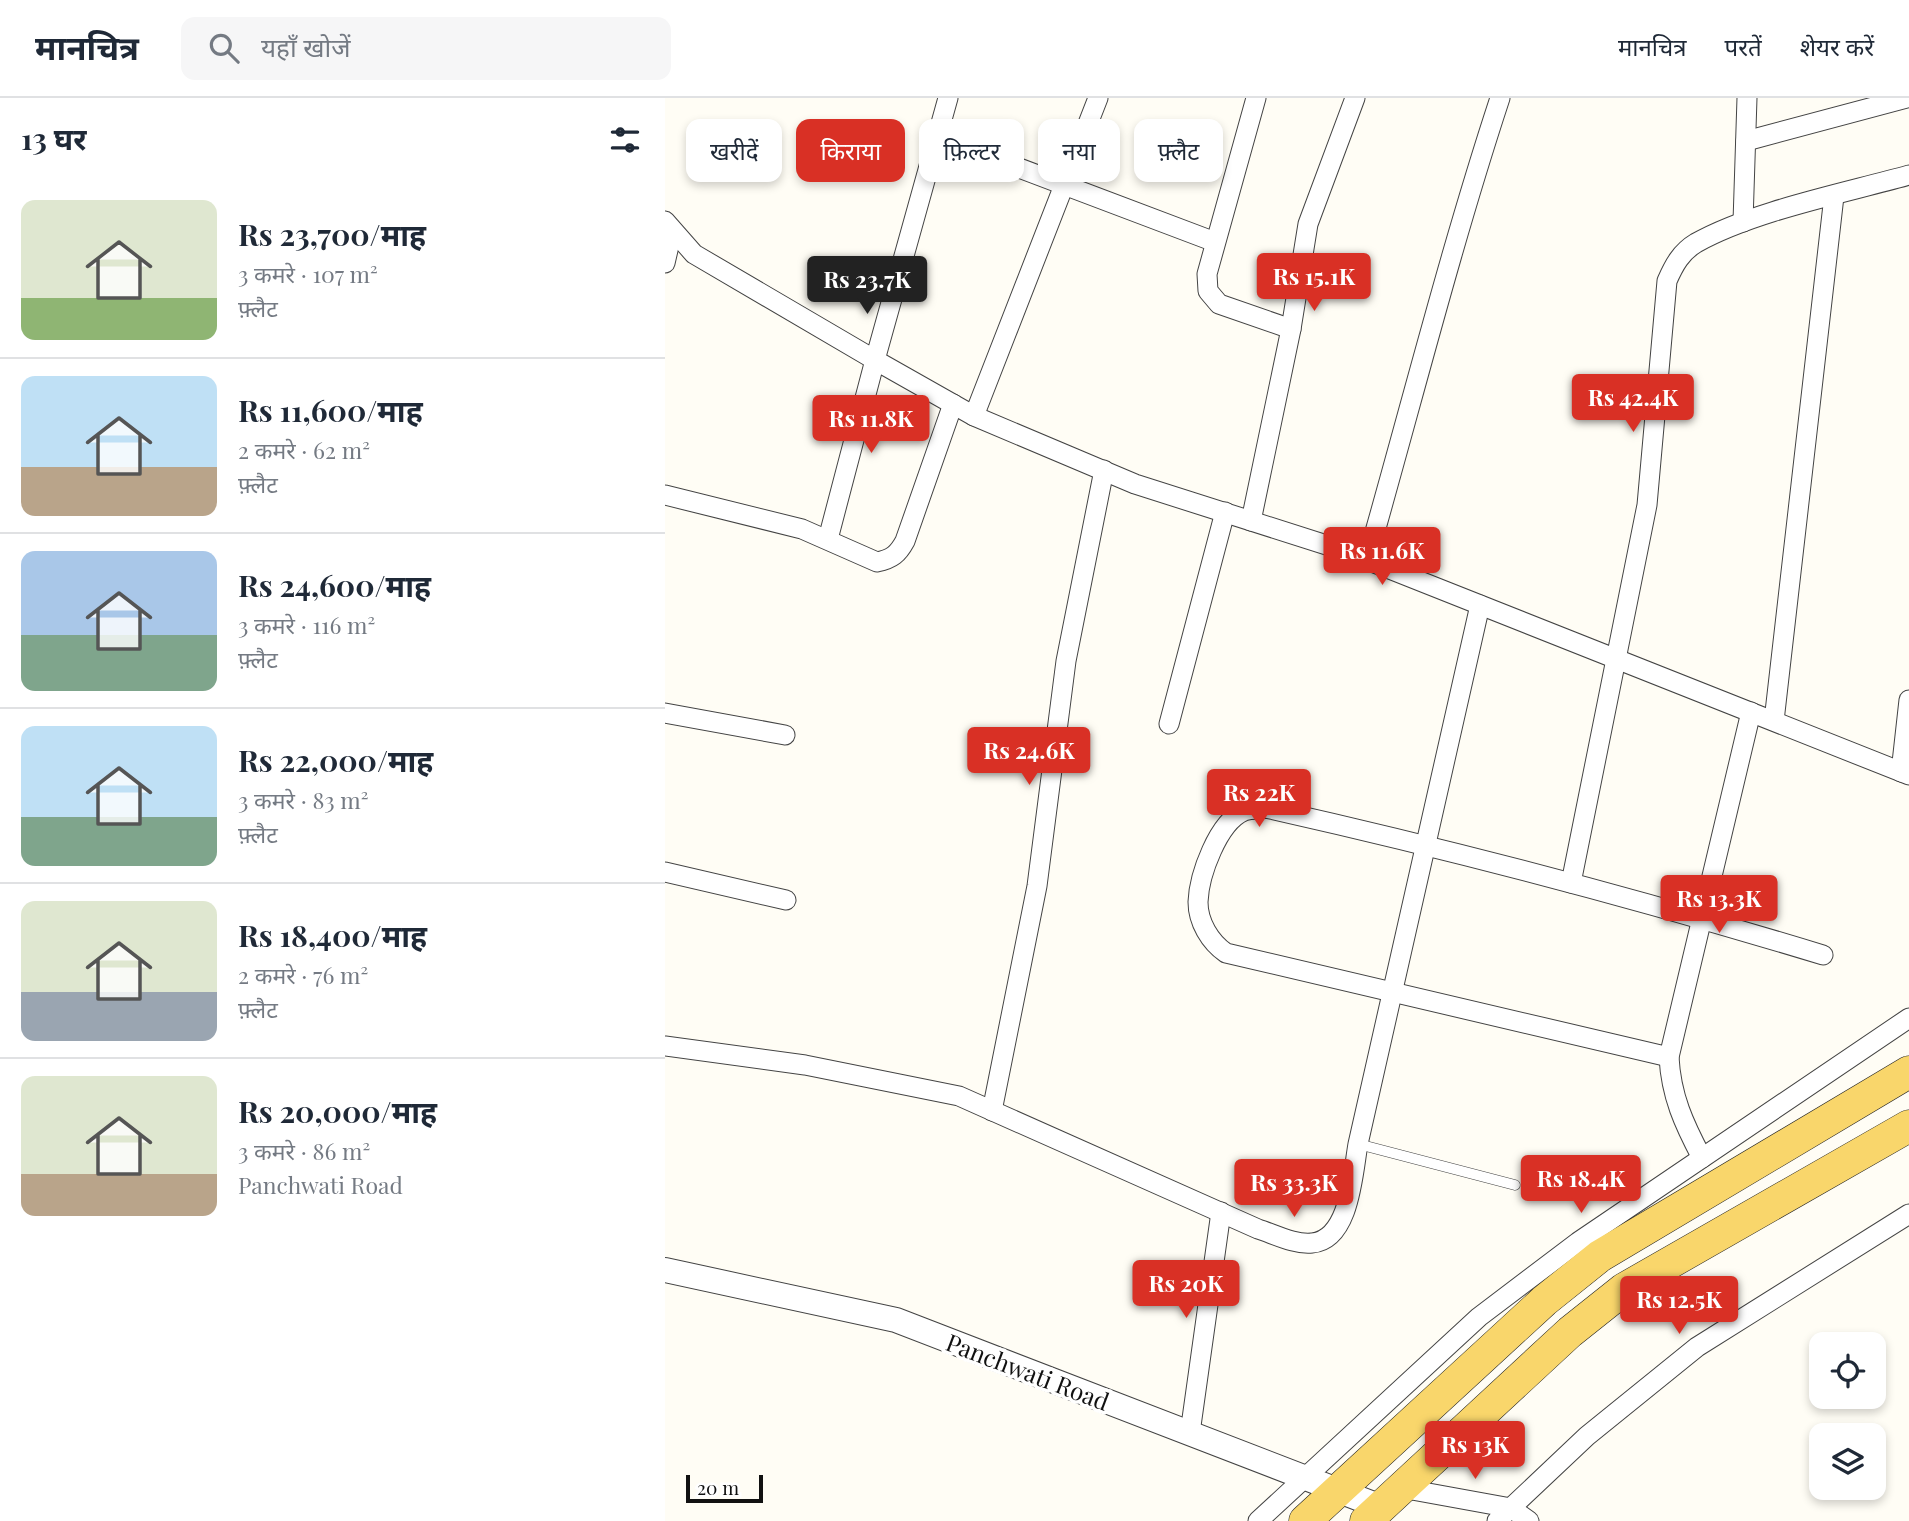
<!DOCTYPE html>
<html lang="hi">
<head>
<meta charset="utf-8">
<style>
  :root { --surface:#fff; --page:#f6f6f7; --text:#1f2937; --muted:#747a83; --line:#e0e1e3; --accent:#d93025 }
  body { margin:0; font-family:"Playfair Display","Noto Sans Devanagari",serif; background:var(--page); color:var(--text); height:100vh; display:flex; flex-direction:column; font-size:26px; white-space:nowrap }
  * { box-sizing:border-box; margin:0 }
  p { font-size:23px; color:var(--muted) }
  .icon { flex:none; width:38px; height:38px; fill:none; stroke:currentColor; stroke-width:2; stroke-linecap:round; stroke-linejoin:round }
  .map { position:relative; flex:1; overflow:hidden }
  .drawer { display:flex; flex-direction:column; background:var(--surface); width:665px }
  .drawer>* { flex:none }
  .top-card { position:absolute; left:21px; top:21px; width:665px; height:63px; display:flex; gap:14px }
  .fabs { position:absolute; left:1144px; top:1234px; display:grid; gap:14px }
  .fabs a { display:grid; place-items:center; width:77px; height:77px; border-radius:14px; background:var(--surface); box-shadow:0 4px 10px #0003; font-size:35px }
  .scale { position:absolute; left:21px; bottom:18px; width:77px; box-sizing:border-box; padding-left:7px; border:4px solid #111; border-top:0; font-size:19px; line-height:24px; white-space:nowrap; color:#111; -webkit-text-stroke:5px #fff; paint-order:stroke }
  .price { position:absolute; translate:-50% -60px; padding:0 16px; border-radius:7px; background:var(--accent); color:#fff; font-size:23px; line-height:46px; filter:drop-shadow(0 2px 4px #0008) }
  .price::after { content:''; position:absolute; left:50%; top:42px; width:21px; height:16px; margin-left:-10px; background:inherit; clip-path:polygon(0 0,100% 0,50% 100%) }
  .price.selected { background:#222; color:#fff }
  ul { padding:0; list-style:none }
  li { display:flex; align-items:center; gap:21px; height:175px; padding:0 21px }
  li+li { border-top:2px solid var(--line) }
  li span { display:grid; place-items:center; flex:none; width:196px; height:140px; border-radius:14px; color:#555 }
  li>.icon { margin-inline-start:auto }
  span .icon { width:84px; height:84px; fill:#fffc; stroke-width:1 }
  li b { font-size:30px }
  h2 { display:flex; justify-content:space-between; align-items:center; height:84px; padding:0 21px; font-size:30px }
  .tag { padding:0 24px; border-radius:14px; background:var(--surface); box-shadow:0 4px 10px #0003; font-size:24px; line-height:63px }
  .tag.selected { background:var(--accent); color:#fff }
  header { display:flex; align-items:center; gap:42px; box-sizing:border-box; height:98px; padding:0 35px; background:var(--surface); border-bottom:2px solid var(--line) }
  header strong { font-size:33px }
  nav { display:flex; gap:38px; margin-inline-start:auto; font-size:24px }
  .search { width:490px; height:63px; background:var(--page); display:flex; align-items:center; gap:18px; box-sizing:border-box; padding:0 24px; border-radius:14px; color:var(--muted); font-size:26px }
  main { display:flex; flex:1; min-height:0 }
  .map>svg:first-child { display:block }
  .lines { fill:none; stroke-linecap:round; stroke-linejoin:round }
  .service-casing { stroke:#444; stroke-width:11 }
  .minor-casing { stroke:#444; stroke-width:21 }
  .tertiary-casing { stroke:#444; stroke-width:26 }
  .primary-casing { stroke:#222; stroke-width:33 }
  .service { stroke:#fff; stroke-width:10 }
  .minor { stroke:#fff; stroke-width:19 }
  .tertiary { stroke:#fff; stroke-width:24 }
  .primary { stroke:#f9d66b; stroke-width:32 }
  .labels { text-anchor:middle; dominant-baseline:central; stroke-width:7; stroke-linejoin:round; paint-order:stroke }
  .street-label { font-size:24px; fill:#111; stroke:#fff }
</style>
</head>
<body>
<header>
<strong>मानचित्र</strong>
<div class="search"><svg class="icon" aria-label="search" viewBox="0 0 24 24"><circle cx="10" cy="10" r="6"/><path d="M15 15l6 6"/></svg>यहाँ खोजें</div>
<nav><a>मानचित्र</a><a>परतें</a><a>शेयर करें</a></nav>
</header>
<main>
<section class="drawer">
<h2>13 घर<svg class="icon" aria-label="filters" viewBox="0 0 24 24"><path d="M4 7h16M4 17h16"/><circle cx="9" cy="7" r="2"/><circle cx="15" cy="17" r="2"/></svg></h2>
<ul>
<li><span style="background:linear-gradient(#dfe7d0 70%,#8fb573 0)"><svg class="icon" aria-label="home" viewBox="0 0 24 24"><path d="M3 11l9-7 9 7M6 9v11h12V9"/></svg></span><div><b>Rs 23,700/माह</b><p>3 कमरे · 107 m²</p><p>फ़्लैट</p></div></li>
<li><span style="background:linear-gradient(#bfe0f5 65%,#b9a48a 0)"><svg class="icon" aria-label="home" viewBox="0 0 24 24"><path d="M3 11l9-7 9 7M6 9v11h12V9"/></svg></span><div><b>Rs 11,600/माह</b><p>2 कमरे · 62 m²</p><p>फ़्लैट</p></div></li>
<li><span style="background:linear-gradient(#a9c7e8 60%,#7fa58c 0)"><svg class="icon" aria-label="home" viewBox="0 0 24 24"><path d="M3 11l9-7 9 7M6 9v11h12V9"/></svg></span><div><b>Rs 24,600/माह</b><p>3 कमरे · 116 m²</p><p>फ़्लैट</p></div></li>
<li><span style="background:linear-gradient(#bfe0f5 65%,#7fa58c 0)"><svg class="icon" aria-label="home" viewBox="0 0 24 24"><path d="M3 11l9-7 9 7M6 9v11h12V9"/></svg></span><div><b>Rs 22,000/माह</b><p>3 कमरे · 83 m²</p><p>फ़्लैट</p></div></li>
<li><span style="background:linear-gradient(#dfe7d0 65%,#9aa5b1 0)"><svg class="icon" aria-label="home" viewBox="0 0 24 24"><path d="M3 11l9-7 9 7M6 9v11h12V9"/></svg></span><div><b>Rs 18,400/माह</b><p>2 कमरे · 76 m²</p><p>फ़्लैट</p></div></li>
<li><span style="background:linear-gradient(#dfe7d0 70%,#b9a48a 0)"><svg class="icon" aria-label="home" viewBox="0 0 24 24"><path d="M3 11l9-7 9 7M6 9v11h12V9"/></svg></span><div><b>Rs 20,000/माह</b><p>3 कमरे · 86 m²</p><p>Panchwati Road</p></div></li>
</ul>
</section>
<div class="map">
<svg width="1244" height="1423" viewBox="0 0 1244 1423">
  <rect width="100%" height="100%" fill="#fffdf5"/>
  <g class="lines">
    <g class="service-casing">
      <polyline id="service" points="693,1046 850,1087"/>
    </g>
    <g class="minor-casing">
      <g id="minor">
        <polyline points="591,0 542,176 543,193 554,206 626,231"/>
        <polyline points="272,39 550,144"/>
        <polyline points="1081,43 1242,0"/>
        <polyline points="0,123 29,156 210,262 283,0"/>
        <polyline points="1078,124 1082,0"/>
        <polyline points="0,165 7,135"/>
        <polyline points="309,318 433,0"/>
        <path d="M0,397L137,431L212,464C227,461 233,456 240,443L288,306"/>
        <polyline points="586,423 626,231 643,126 690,0"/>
        <polyline points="163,441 210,262 309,318 470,386 674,451 1244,677"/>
        <path d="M702,462C746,308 785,152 835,0"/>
        <polyline points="0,615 120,637"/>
        <polyline points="1109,623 1169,98"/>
        <polyline points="504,626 560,414"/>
        <polyline points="1236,674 1244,602"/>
        <polyline points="0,774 121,802"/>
        <path d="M906,785L982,407L1002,183C1009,167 1016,154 1031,145C1088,113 1180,95 1244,77"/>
        <path d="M0,948L140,967L294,998L593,1131C609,1136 630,1147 647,1145C685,1142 688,1074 693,1046L815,507"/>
        <path d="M1004,959L561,855C545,844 533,824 533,804C534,777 553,724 579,713C585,711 594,711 601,710C788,752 974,801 1158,857"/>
        <polyline points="327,1013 372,788 401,563 439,372"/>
        <path d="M1037,1060C1019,1026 1006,998 1004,959L1086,614"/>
        <polyline points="525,1335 556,1114"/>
        <polyline points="736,1390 846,1410 864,1423"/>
        <polyline points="593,1423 814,1219 913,1144 1244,920"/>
        <polyline points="832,1423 922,1338 1032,1249 1244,1116"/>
      </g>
    </g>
    <g class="tertiary-casing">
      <polyline id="tertiary" points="0,1172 231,1222 716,1409"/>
    </g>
    <g class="primary-casing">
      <g id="primary">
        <polyline points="640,1423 879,1203 935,1158 1244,974"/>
        <polyline points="701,1423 905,1234 959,1191 1244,1028"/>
      </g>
    </g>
    <use href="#service" class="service"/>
    <use href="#minor" class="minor"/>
    <use href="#tertiary" class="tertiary"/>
    <use href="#primary" class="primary"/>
  </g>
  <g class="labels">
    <g class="street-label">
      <text transform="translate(363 1273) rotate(21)">Panchwati Road</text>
    </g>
  </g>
</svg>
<div class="fabs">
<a><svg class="icon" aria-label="locate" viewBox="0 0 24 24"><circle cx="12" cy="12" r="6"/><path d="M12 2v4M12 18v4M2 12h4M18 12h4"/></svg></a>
<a><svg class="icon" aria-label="layers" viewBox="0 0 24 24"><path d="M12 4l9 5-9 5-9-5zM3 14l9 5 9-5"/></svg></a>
</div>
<div class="scale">20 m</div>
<b class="price" style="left:649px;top:215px">Rs 15.1K</b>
<b class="price selected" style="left:202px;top:218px">Rs 23.7K</b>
<b class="price" style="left:968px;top:336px">Rs 42.4K</b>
<b class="price" style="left:206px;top:357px">Rs 11.8K</b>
<b class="price" style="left:717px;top:489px">Rs 11.6K</b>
<b class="price" style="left:364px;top:689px">Rs 24.6K</b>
<b class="price" style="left:594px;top:731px">Rs 22K</b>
<b class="price" style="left:1054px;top:837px">Rs 13.3K</b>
<b class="price" style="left:916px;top:1117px">Rs 18.4K</b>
<b class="price" style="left:629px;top:1121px">Rs 33.3K</b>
<b class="price" style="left:521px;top:1222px">Rs 20K</b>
<b class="price" style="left:1014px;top:1238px">Rs 12.5K</b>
<b class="price" style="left:810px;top:1383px">Rs 13K</b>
<div class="top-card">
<a class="tag">खरीदें</a>
<a class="tag selected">किराया</a>
<a class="tag">फ़िल्टर</a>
<a class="tag">नया</a>
<a class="tag">फ़्लैट</a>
</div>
</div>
</main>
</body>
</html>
